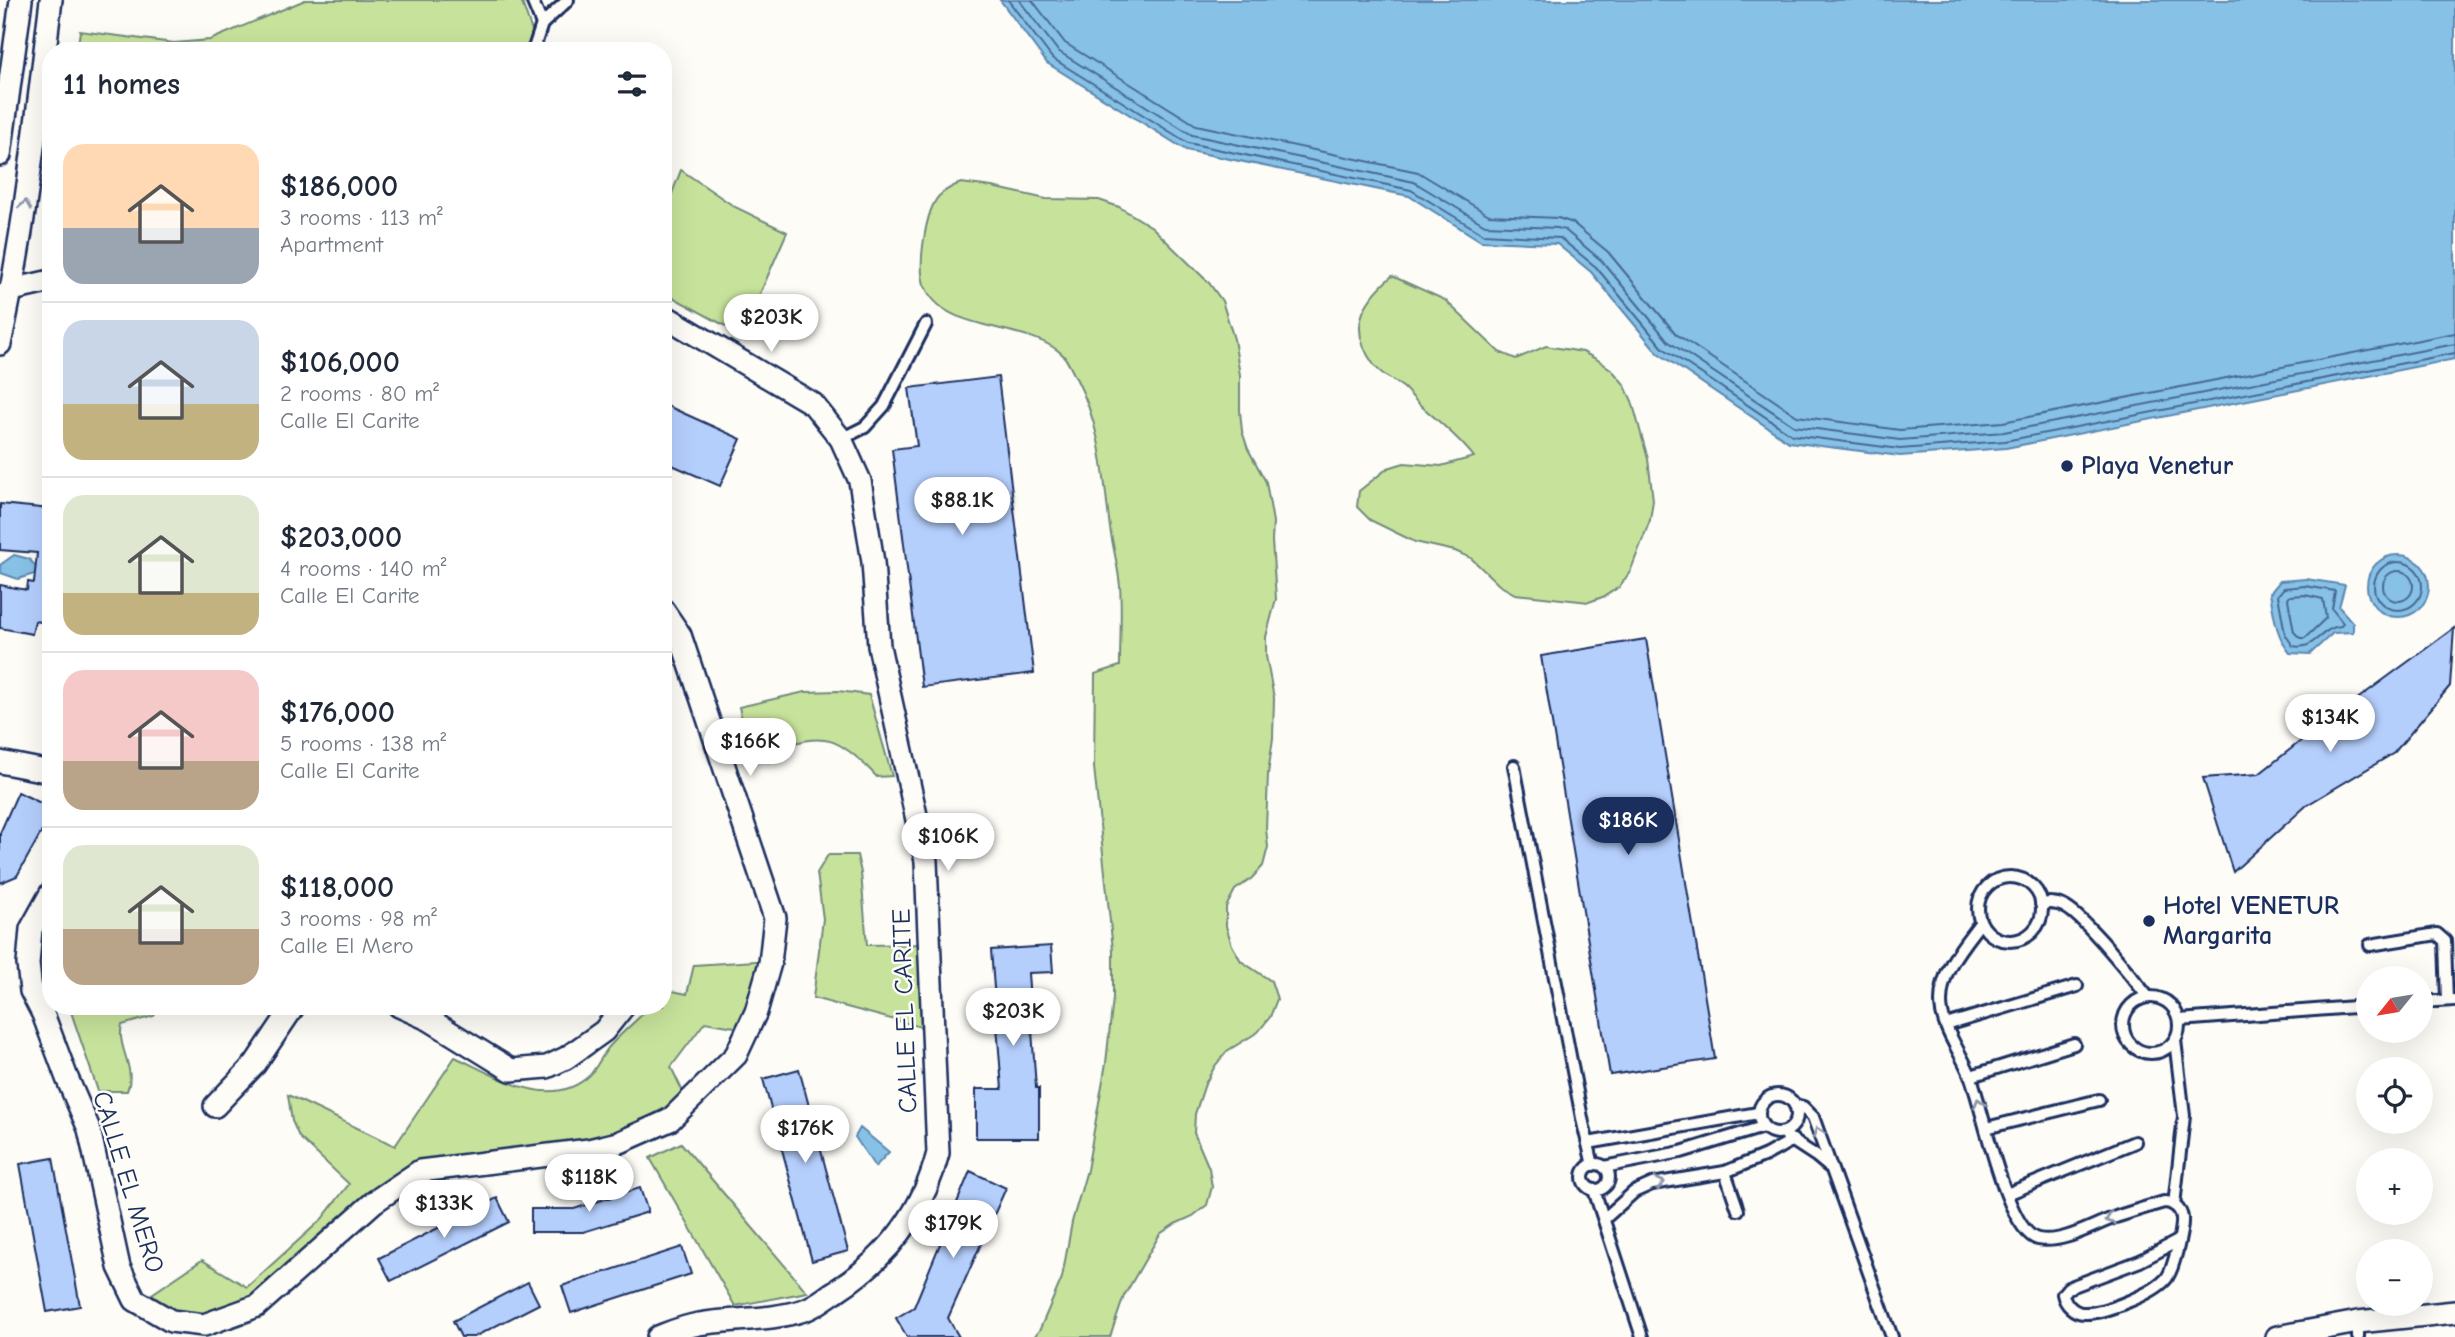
<!DOCTYPE html>
<html lang="en">
<head>
<meta charset="utf-8">
<style>
  :root { --surface:#fff; --page:#f6f6f7; --text:#1f2937; --muted:#747a83; --line:#e0e1e3; --accent:#1b2f5e }
  body { margin:0; font-family:"Comic Neue",sans-serif; background:var(--page); color:var(--text); height:100vh; display:flex; flex-direction:column; font-size:26px; white-space:nowrap }
  * { box-sizing:border-box; margin:0 }
  p { font-size:23px; color:var(--muted) }
  .icon { flex:none; width:38px; height:38px; fill:none; stroke:currentColor; stroke-width:2; stroke-linecap:round; stroke-linejoin:round }
  .map { position:relative; flex:1; overflow:hidden }
  .sheet { position:absolute; left:42px; top:42px; width:630px; height:973px; display:flex; flex-direction:column; background:var(--surface); border-radius:28px; box-shadow:0 7px 28px #0002 }
  .sheet>* { flex:none }
  .needle { width:46px; rotate:240deg }
  .tools { position:absolute; left:2356px; top:966px; display:grid; gap:14px }
  .tools a { display:grid; place-items:center; width:77px; height:77px; border-radius:50%; background:var(--surface); box-shadow:0 7px 28px #0002; font-size:35px }
  .price { position:absolute; translate:-50% -60px; padding:0 16px; border-radius:24px; background:#fff; color:#222; font-size:23px; line-height:46px; filter:drop-shadow(0 2px 4px #0008) }
  .price::after { content:''; position:absolute; left:50%; top:42px; width:21px; height:16px; margin-left:-10px; background:inherit; clip-path:polygon(0 0,100% 0,50% 100%) }
  .price.selected { background:var(--accent); color:#fff }
  ul { padding:0; list-style:none }
  li { display:flex; align-items:center; gap:21px; height:175px; padding:0 21px }
  li+li { border-top:2px solid var(--line) }
  li span { display:grid; place-items:center; flex:none; width:196px; height:140px; border-radius:21px; color:#555 }
  li>.icon { margin-inline-start:auto }
  span .icon { width:84px; height:84px; fill:#fffc; stroke-width:1 }
  li b { font-size:30px }
  h2 { display:flex; justify-content:space-between; align-items:center; height:84px; padding:0 21px; font-size:30px }
  .map>svg:first-child { display:block }
  .green { fill:#c7e39b; stroke:#71897c; stroke-width:2 }
  .water { fill:#87c1e6; stroke:#5c87b0; stroke-width:2 }
  .lines { fill:none; stroke-linecap:round; stroke-linejoin:round }
  .shore { stroke:#466994; stroke-width:2 }
  .building { fill:#b5cffd; stroke:#1b2f5e; stroke-width:2 }
  .lane-casing { stroke:#1b2f5e; stroke-width:16 }
  .street-casing { stroke:#1b2f5e; stroke-width:26 }
  .lane { stroke:#fdfcf7; stroke-width:10 }
  .street { stroke:#fdfcf7; stroke-width:21 }
  .oneway { stroke:#8c96aa }
  .poi-dot { fill:#1b2f5e; stroke:#fdfcf7; stroke-width:2.5 }
  .labels { text-anchor:middle; dominant-baseline:central; stroke-width:5; stroke-linejoin:round; paint-order:stroke }
  .poi-label { font-size:26px; font-weight:bold; fill:#1b2f5e; stroke:#fdfcf7; text-anchor:start }
  .street-label { font-size:26px; fill:#1b2f5e; stroke:#fdfcf7 }
</style>
</head>
<body>
<div class="map">
<svg width="2455" height="1337" viewBox="0 0 2455 1337">
  <rect width="100%" height="100%" fill="#fdfcf7"/>
  <filter id="ink" filterUnits="userSpaceOnUse"><feTurbulence type="fractalNoise" baseFrequency=".0143" numOctaves="2"/><feDisplacementMap in="SourceGraphic" scale="14" xChannelSelector="R" yChannelSelector="G"/><feConvolveMatrix kernelMatrix="1 2 1 2 8 2 1 2 1" color-interpolation-filters="sRGB"/></filter>
  <g filter="url(#ink)">
    <g class="green">
      <polygon points="305,0 521,0 533,34 526,51 77,51 80,31 174,43 210,40"/>
      <polygon points="681,170 735,207 787,232 742,335 663,292 663,217"/>
      <path d="M961,183L992,187L1046,199L1099,200L1119,207L1152,227L1209,283L1222,301L1234,339L1240,375V411L1242,431L1248,449L1266,482L1273,522L1272,541L1276,599L1266,637V656L1274,698L1273,738L1268,774L1266,829L1268,847L1263,866L1251,879L1235,890L1226,907V926L1232,945L1241,961L1271,981L1277,999L1270,1017L1258,1032L1227,1051L1215,1066L1205,1084L1195,1114L1194,1133L1209,1168L1212,1187L1207,1205L1193,1216L1175,1224L1160,1234L1124,1296L1110,1337H1034L1040,1329L1062,1278L1072,1222L1087,1170L1106,1063L1113,998V950L1094,767L1095,674L1120,666C1120,639 1122,612 1120,586C1118,566 1113,547 1110,528C1103,474 1102,428 1076,378C1072,371 1068,361 1063,355C1028,320 943,336 924,284C918,266 925,211 939,196C945,190 953,186 961,183Z"/>
      <path d="M1392,276L1445,300L1499,352L1516,359L1546,346L1583,352L1598,360L1612,370L1624,384L1632,401L1648,459L1653,500L1650,520L1644,536L1630,572L1619,587L1605,596L1589,602L1515,594L1499,585L1471,558L1455,551L1415,542L1370,520L1357,507L1359,491L1388,468L1404,463L1441,466L1474,457C1460,439 1444,426 1427,411C1418,404 1412,396 1404,388C1394,380 1382,376 1374,365C1347,328 1362,302 1392,276Z"/>
      <path d="M838,691L869,695L892,776L877,777C823,719 817,743 750,752L739,707L805,692Z"/>
      <polygon points="828,855 857,855 861,873 867,945 927,944 932,1030 813,998 823,919 817,873"/>
      <path d="M771,960L747,1029L705,1022L671,1067L685,1096L640,1122L614,1135L584,1145L440,1163L313,1262L253,1321L233,1328L204,1324L184,1316L160,1303L152,1294L202,1260L247,1287L321,1220L349,1184L299,1137L292,1121L288,1095L395,1146L455,1057C495,1075 550,1113 590,1075C597,1067 602,1056 608,1048C621,1033 637,1020 651,1006H663V994L668,990L687,994L694,965Z"/>
      <path d="M69,1006H160L154,1016L122,1025C116,1047 137,1068 127,1091H98Z"/>
      <polygon points="681,1143 807,1292 735,1306 650,1158"/>
    </g>
    <g class="water">
      <polygon points="1000,0 2455,0 2455,359 2006,448 1900,456 1789,442 1658,353 1591,272 1557,244 1481,241 1409,196 1186,150 1047,63"/>
      <polygon points="14,555 29,559 41,572 18,579 1,573 0,565"/>
      <circle cx="2398" cy="586" r="31"/>
      <path d="M2306,579L2345,585L2339,607L2353,623V632L2333,633L2310,654L2290,653C2276,636 2274,615 2270,593L2280,581Z"/>
      <polygon points="860,1128 889,1152 875,1167 855,1137"/>
    </g>
    <g class="lines">
      <g class="shore">
        <polyline points="1008,0 1052,58 1188,143 1411,190 1483,234 1560,238 1596,267 1663,348 1792,435 1900,449 2005,441 2455,353"/>
        <polyline points="1019,0 1058,51 1192,135 1414,182 1485,225 1557,228 1565,230 1602,261 1669,342 1794,426 1900,440 2004,432 2455,344"/>
        <polyline points="1032,0 1065,43 1196,125 1418,172 1489,215 1558,218 1573,223 1608,252 1676,334 1797,416 1900,430 2003,422 2455,333"/>
        <circle cx="2398" cy="586" r="24"/>
        <circle cx="2398" cy="586" r="15"/>
        <path d="M2305,586L2335,591L2332,609L2343,623L2341,626C2319,628 2316,651 2293,646L2285,634L2278,595L2284,588Z"/>
        <polygon points="2305,595 2323,599 2326,618 2305,638 2300,638 2294,632 2288,599 2290,596"/>
      </g>
    </g>
    <g class="building">
      <polygon points="998,377 1034,673 922,687 892,449 917,446 909,388"/>
      <polygon points="663,404 741,439 720,486 663,461"/>
      <polygon points="0,504 51,509 51,624 35,621 32,634 0,628 0,585 27,590 28,582 34,583 37,553 0,550"/>
      <polygon points="2454,628 2450,686 2394,753 2307,805 2233,872 2203,778 2259,774 2311,733"/>
      <polygon points="1646,639 1715,1059 1610,1075 1541,656"/>
      <polygon points="18,792 51,808 51,815 17,876 0,883 0,833"/>
      <polygon points="1051,946 1053,972 1028,973 1036,1088 1039,1088 1039,1138 976,1138 976,1089 1002,1089 991,950"/>
      <polygon points="799,1069 848,1251 812,1261 763,1079"/>
      <polygon points="53,1158 80,1306 47,1312 20,1164"/>
      <polygon points="970,1171 1006,1188 948,1318 959,1337 907,1337 896,1318 914,1307"/>
      <polygon points="640,1188 648,1212 583,1232 531,1232 531,1209 574,1209"/>
      <polygon points="497,1198 509,1222 391,1281 379,1258"/>
      <polygon points="682,1247 691,1274 571,1313 562,1286"/>
      <polygon points="528,1282 539,1304 474,1337 461,1337 453,1321"/>
    </g>
    <g class="lines">
      <g class="lane-casing">
        <g id="lane">
          <polyline points="532,0 542,24"/>
          <polyline points="533,51 542,24 568,0"/>
          <polyline points="841,439 865,427 884,406 926,324"/>
          <polyline points="1514,766 1583,1123 1593,1165"/>
          <circle cx="2010" cy="909" r="32"/>
          <path d="M2041,904C2049,903 2056,902 2063,906C2084,915 2131,976 2148,997"/>
          <path d="M1980,923C1962,947 1941,970 1941,1002C1941,1028 1961,1052 1970,1075C1982,1105 2006,1232 2038,1239C2062,1244 2091,1226 2113,1218C2130,1212 2147,1207 2164,1202C2173,1202 2181,1209 2182,1218C2183,1229 2173,1273 2165,1280C2152,1294 2105,1313 2086,1313C2074,1314 2065,1304 2063,1294L2068,1288L2140,1261L2178,1241"/>
          <polyline points="2370,945 2437,934 2445,941 2447,1000"/>
          <circle cx="2151" cy="1025" r="28"/>
          <polyline points="2420,1002 2455,1000"/>
          <polyline points="2179,1020 2368,1006"/>
          <polyline points="1946,1025 2077,986"/>
          <polyline points="1971,1076 2074,1044"/>
          <circle cx="1778" cy="1114" r="19"/>
          <polyline points="1795,1105 1803,1107 1813,1117 1892,1337"/>
          <polyline points="1986,1128 2099,1100"/>
          <polyline points="1787,1137 1816,1156 1828,1166"/>
          <polyline points="1588,1143 1758,1113"/>
          <circle cx="1596" cy="1177" r="13"/>
          <polyline points="1604,1167 1681,1152 1763,1127"/>
          <polyline points="1725,1172 1738,1210"/>
          <polyline points="1594,1190 1642,1337"/>
          <polyline points="2007,1194 2135,1142"/>
          <polyline points="2174,1205 2184,1116 2175,1040"/>
          <polyline points="1604,1219 1634,1192 1652,1184 1725,1172 1766,1155 1793,1140"/>
          <polyline points="2358,1337 2358,1322"/>
        </g>
      </g>
      <g class="street-casing">
        <g id="street">
          <polyline points="0,155 21,0"/>
          <polyline points="3,296 12,290 51,281"/>
          <path d="M0,344C25,231 37,115 51,0"/>
          <polyline points="0,762 51,772"/>
          <polyline points="51,893 31,929 28,964 31,991 43,1014 67,1078 89,1129 119,1267 135,1300 171,1321 204,1325 257,1306 374,1202 420,1171 589,1150 618,1143 670,1120 736,1055 756,1012 770,963 775,918 680,635 663,610"/>
          <polyline points="399,1006 430,1020 511,1070 547,1067 566,1058 604,1031 624,1006"/>
          <polyline points="215,1106 255,1064 294,1006"/>
          <path d="M658,1337C671,1332 685,1326 699,1324C733,1318 771,1321 804,1310C815,1307 826,1297 836,1291C887,1258 923,1212 938,1153L926,861L879,646L873,562L860,481L841,439L813,404L663,315"/>
          <polyline points="2277,1337 2358,1322 2455,1312"/>
        </g>
      </g>
      <use href="#lane" class="lane"/>
      <use href="#street" class="street"/>
    </g>
    <defs><path id="oneway-chevron" d="M-2-3.5L2.5 0L-2 3.5" fill="none" stroke-width="1.6" stroke-linecap="round" stroke-linejoin="round" transform="scale(1.75)"/></defs>
    <g class="oneway">
      <use href="#oneway-chevron" transform="translate(25 205) rotate(-82)"/>
      <use href="#oneway-chevron" transform="translate(1979 1103) rotate(-106)"/>
      <use href="#oneway-chevron" transform="translate(1818 1132) rotate(-109)"/>
      <use href="#oneway-chevron" transform="translate(1660 1183) rotate(-12)"/>
      <use href="#oneway-chevron" transform="translate(2110 1219) rotate(160)"/>
    </g>
  </g>
  <g class="poi-dot">
    <circle cx="2067" cy="466" r="7"/>
    <circle cx="2149" cy="921" r="7"/>
  </g>
  <g class="labels">
    <g class="poi-label">
      <text x="2081" y="466">Playa Venetur</text>
      <text x="2163" y="906">Hotel VENETUR<tspan x="2163" dy="30">Margarita</tspan></text>
    </g>
    <g class="street-label">
      <text transform="translate(905 1011) rotate(-92)">CALLE EL CARITE</text>
      <text transform="translate(128 1182) rotate(73)">CALLE EL MERO</text>
    </g>
  </g>
</svg>
<div class="tools">
<a><svg class="needle" viewBox="-14 -14 28 28"><path d="M0-13l5 13h-10z" fill="#e53935"/><path d="M0 13l5-13h-10z" fill="#747a83"/></svg></a>
<a><svg class="icon" aria-label="locate" viewBox="0 0 24 24"><circle cx="12" cy="12" r="6"/><path d="M12 2v4M12 18v4M2 12h4M18 12h4"/></svg></a>
<a>+</a>
<a>−</a>
</div>
<b class="price" style="left:771px;top:354px">$203K</b>
<b class="price" style="left:962px;top:537px">$88.1K</b>
<b class="price" style="left:2330px;top:754px">$134K</b>
<b class="price" style="left:750px;top:778px">$166K</b>
<b class="price selected" style="left:1628px;top:857px">$186K</b>
<b class="price" style="left:948px;top:873px">$106K</b>
<b class="price" style="left:1013px;top:1048px">$203K</b>
<b class="price" style="left:805px;top:1165px">$176K</b>
<b class="price" style="left:589px;top:1214px">$118K</b>
<b class="price" style="left:444px;top:1240px">$133K</b>
<b class="price" style="left:953px;top:1260px">$179K</b>
<section class="sheet">
<h2>11 homes<svg class="icon" aria-label="filters" viewBox="0 0 24 24"><path d="M4 7h16M4 17h16"/><circle cx="9" cy="7" r="2"/><circle cx="15" cy="17" r="2"/></svg></h2>
<ul>
<li><span style="background:linear-gradient(#ffd9b3 60%,#9aa5b1 0)"><svg class="icon" aria-label="home" viewBox="0 0 24 24"><path d="M3 11l9-7 9 7M6 9v11h12V9"/></svg></span><div><b>$186,000</b><p>3 rooms · 113 m²</p><p>Apartment</p></div></li>
<li><span style="background:linear-gradient(#c9d6e8 60%,#c2b280 0)"><svg class="icon" aria-label="home" viewBox="0 0 24 24"><path d="M3 11l9-7 9 7M6 9v11h12V9"/></svg></span><div><b>$106,000</b><p>2 rooms · 80 m²</p><p>Calle El Carite</p></div></li>
<li><span style="background:linear-gradient(#dfe7d0 70%,#c2b280 0)"><svg class="icon" aria-label="home" viewBox="0 0 24 24"><path d="M3 11l9-7 9 7M6 9v11h12V9"/></svg></span><div><b>$203,000</b><p>4 rooms · 140 m²</p><p>Calle El Carite</p></div></li>
<li><span style="background:linear-gradient(#f6c9c9 65%,#b9a48a 0)"><svg class="icon" aria-label="home" viewBox="0 0 24 24"><path d="M3 11l9-7 9 7M6 9v11h12V9"/></svg></span><div><b>$176,000</b><p>5 rooms · 138 m²</p><p>Calle El Carite</p></div></li>
<li><span style="background:linear-gradient(#dfe7d0 60%,#b9a48a 0)"><svg class="icon" aria-label="home" viewBox="0 0 24 24"><path d="M3 11l9-7 9 7M6 9v11h12V9"/></svg></span><div><b>$118,000</b><p>3 rooms · 98 m²</p><p>Calle El Mero</p></div></li>
</ul>
</section>
</div>
</body>
</html>
